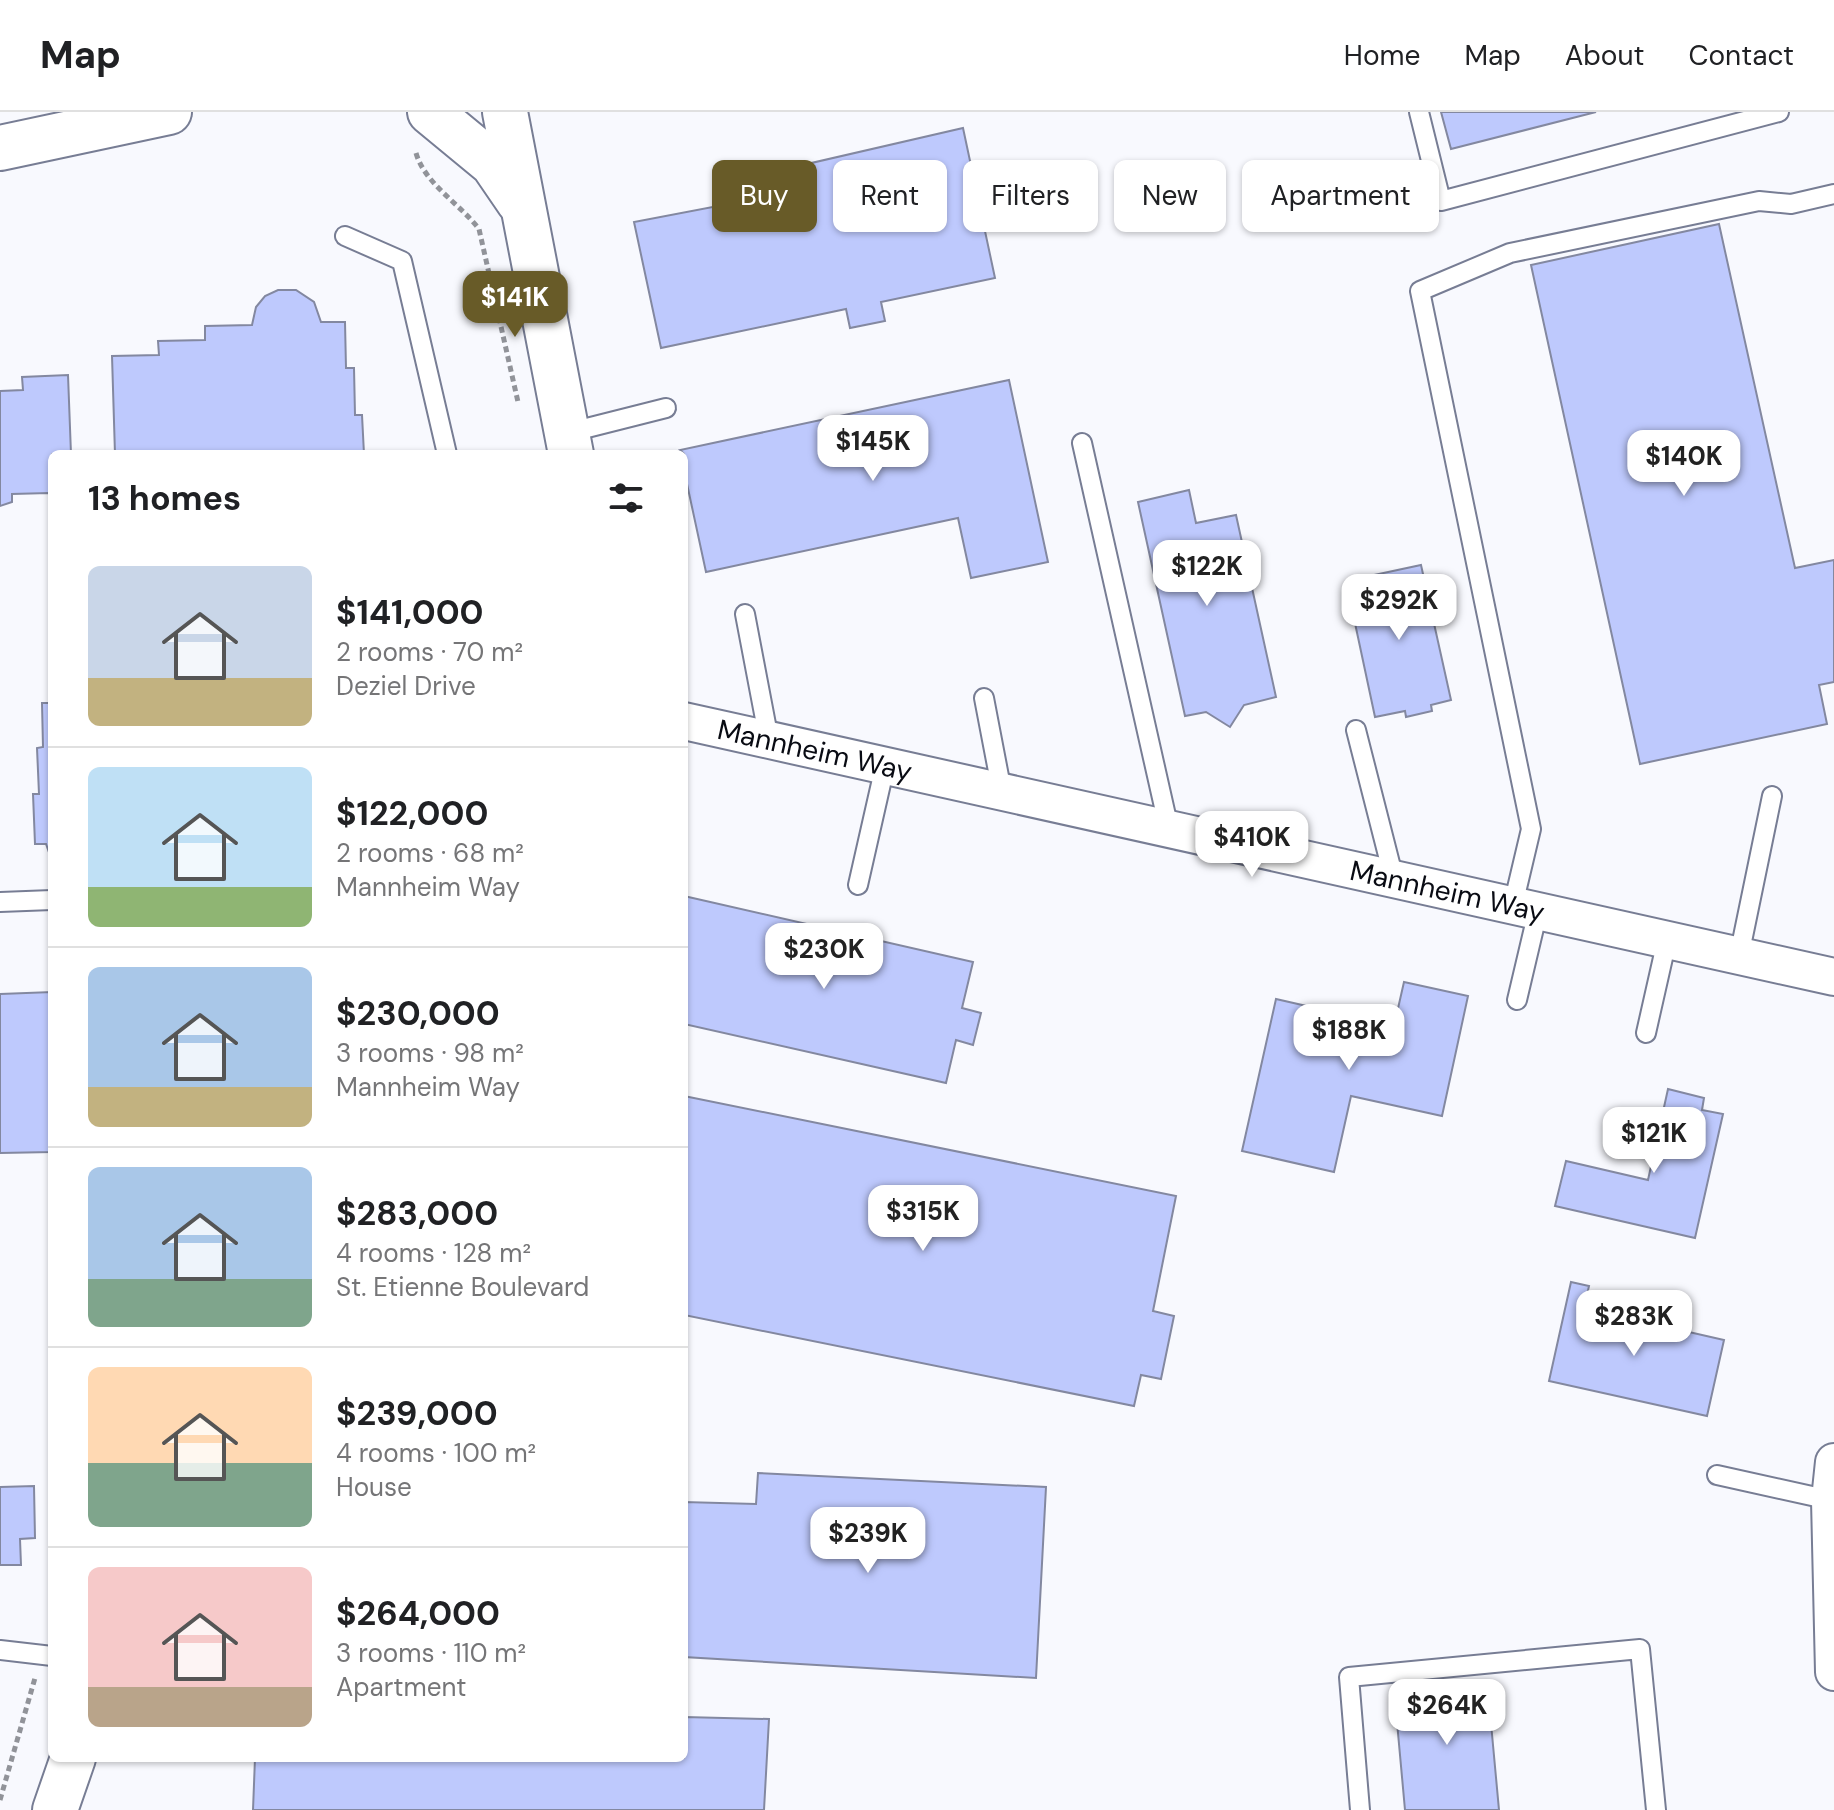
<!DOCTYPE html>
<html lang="en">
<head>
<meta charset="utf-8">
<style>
  :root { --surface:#fff; --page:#f2f2f2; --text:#202124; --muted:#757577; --line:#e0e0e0; --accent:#685b28 }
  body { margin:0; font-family:"DM Sans",sans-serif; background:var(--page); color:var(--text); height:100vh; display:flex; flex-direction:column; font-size:30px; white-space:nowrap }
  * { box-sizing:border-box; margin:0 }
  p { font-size:26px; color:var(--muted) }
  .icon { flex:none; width:44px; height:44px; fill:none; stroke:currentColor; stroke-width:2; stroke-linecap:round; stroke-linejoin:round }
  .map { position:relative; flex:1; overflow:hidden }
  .panel { position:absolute; left:48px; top:338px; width:640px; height:1312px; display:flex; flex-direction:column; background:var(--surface); border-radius:12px; box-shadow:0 2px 6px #0004 }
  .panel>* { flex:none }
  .hud { position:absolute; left:712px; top:48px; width:760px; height:72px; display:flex; gap:16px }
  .price { position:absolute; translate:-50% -68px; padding:0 18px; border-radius:16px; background:#fff; color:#222; font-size:26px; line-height:52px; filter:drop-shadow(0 2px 4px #0008) }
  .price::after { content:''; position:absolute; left:50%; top:48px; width:24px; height:18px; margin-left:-12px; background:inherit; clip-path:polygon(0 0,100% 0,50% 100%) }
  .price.current { background:var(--accent); color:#fff }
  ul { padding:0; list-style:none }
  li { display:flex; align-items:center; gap:24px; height:200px; padding:0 40px }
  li+li { border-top:2px solid var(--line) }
  li span { display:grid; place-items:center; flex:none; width:224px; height:160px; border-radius:12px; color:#555 }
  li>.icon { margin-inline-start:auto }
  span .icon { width:96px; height:96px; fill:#fffc; stroke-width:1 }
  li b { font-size:34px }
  h2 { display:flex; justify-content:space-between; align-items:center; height:96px; padding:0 40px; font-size:34px }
  .tag { padding:0 28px; border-radius:12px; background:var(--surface); box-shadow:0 2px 6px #0004; font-size:28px; line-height:72px }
  .tag.current { background:var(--accent); color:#fff }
  header { display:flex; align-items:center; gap:48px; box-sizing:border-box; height:112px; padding:0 40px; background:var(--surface); border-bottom:2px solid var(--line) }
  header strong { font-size:38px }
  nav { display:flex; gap:44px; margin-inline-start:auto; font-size:28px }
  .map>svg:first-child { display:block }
  .building { fill:#bec9fd; stroke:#8388a0; stroke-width:2 }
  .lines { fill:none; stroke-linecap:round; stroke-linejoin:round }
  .service-casing { stroke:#777d94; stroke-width:22 }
  .minor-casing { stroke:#777d94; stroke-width:40 }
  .tertiary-casing { stroke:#777d94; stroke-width:48 }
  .path { stroke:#919399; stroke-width:5; stroke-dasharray:6 4; stroke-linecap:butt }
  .service { stroke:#fff; stroke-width:18 }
  .minor { stroke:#fff; stroke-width:36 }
  .tertiary { stroke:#fff; stroke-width:44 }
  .labels { text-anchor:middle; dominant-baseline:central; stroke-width:7; stroke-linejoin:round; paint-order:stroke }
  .street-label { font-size:28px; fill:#090b13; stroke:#fff }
</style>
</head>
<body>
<header>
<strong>Map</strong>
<nav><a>Home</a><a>Map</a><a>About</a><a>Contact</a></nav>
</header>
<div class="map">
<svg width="1834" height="1698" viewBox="0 0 1834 1698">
  <rect width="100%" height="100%" fill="#f8f9fe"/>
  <g class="building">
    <polygon points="1441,0 1596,0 1451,37"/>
    <polygon points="963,16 995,166 881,190 885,209 850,216 846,197 661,236 634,110 760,86 755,64"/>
    <polygon points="1719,112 1795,456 1834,448 1834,570 1819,573 1827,612 1640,652 1531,153"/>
    <polygon points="278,178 296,178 314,190 321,210 345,210 346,256 354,256 355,303 362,303 364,342 115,342 112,244 159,243 158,229 205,228 205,214 252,213 256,195 265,184"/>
    <polygon points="68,263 71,342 52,342 52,389 49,389 49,381 12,382 12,390 0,394 0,279 23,278 22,265"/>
    <polygon points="1009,268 1048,450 971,466 958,406 706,460 684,358 684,342 680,338"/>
    <polygon points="1189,378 1196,411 1236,403 1276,585 1244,593 1230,615 1206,600 1185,604 1138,390"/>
    <polygon points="1421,453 1451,588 1431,593 1432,599 1406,605 1405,599 1375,605 1346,469"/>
    <polygon points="42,591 52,591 52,749 46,732 35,732 33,682 39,682 37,636 43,635"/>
    <polygon points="684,784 973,850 962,896 981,901 973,933 956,928 946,971 684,912"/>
    <polygon points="1404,870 1468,884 1442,1004 1351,984 1334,1060 1242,1039 1276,887 1394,914"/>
    <polygon points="52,880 52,1040 0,1041 0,882"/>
    <polygon points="1668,977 1704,986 1702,998 1723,1002 1695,1126 1555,1094 1566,1049 1648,1068"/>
    <polygon points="684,984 1176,1084 1153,1199 1174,1204 1161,1267 1141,1263 1134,1294 684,1203"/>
    <polygon points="1571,1170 1589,1174 1584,1196 1724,1228 1707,1304 1549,1269"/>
    <polygon points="758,1361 1046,1375 1036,1566 684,1545 684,1390 756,1392"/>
    <polygon points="34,1374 35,1426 20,1427 21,1453 0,1453 0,1375"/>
    <polygon points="1487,1568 1499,1698 1405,1698 1394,1577"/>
    <polygon points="684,1605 769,1607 764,1698 253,1698 255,1646 684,1646"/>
  </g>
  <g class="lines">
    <g class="service-casing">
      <g id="service">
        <polyline points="1419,0 1441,89 1779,0"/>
        <polyline points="345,124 402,149 447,342"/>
        <polyline points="567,321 666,296"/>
        <polyline points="1082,331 1169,717"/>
        <polyline points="745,502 769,628"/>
        <polyline points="984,586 1002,680"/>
        <polyline points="1356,618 1394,767"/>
        <polyline points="858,773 885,654"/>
        <polyline points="0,790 52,788"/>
        <polyline points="1513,793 1531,717 1420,179 1510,141 1759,89 1791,92 1834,82"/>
        <polyline points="1739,844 1772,684"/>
        <polyline points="1517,888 1538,799"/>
        <polyline points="1646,921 1667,828"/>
        <polyline points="1717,1363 1830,1388"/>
        <polyline points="0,1538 52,1544"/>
        <polyline points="1360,1698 1349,1565 1640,1537 1656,1698"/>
      </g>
    </g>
    <g class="minor-casing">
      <g id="minor">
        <path id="s1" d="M684,609L1834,865"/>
        <polyline points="1834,1350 1830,1388 1834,1560"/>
      </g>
    </g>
    <g class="tertiary-casing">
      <g id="tertiary">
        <polyline points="430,0 493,52 519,90"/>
        <polyline points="505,0 571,342"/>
        <polyline points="0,36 169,0"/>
        <polyline points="55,1698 73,1646"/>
      </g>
    </g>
    <g class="path">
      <path d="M416,41C425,72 459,91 479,117L518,290"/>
      <polyline points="0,1688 35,1566"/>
    </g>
    <use href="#service" class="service"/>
    <use href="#minor" class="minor"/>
    <use href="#tertiary" class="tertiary"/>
  </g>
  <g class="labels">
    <g class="street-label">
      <text stroke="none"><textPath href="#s1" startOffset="134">Mannheim Way</textPath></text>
      <text stroke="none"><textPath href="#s1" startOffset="782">Mannheim Way</textPath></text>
    </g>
  </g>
</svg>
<b class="price current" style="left:515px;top:227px">$141K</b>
<b class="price" style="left:873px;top:371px">$145K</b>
<b class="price" style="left:1684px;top:386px">$140K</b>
<b class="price" style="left:1207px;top:496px">$122K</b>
<b class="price" style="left:1399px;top:530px">$292K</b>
<b class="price" style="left:1252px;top:767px">$410K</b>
<b class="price" style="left:824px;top:879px">$230K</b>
<b class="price" style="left:1349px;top:960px">$188K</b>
<b class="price" style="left:1654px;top:1063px">$121K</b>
<b class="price" style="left:923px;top:1141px">$315K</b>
<b class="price" style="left:1634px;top:1246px">$283K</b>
<b class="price" style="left:868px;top:1463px">$239K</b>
<b class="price" style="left:1447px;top:1635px">$264K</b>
<div class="hud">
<a class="tag current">Buy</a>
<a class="tag">Rent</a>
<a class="tag">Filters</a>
<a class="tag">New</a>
<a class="tag">Apartment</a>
</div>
<section class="panel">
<h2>13 homes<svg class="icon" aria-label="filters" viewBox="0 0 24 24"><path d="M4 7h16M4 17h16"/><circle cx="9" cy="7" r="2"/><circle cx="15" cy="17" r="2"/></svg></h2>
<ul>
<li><span style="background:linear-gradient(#c9d6e8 70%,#c2b280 0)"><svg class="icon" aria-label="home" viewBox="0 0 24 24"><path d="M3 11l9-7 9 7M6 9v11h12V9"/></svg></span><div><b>$141,000</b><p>2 rooms · 70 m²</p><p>Deziel Drive</p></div></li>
<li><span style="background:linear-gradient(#bfe0f5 75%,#8fb573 0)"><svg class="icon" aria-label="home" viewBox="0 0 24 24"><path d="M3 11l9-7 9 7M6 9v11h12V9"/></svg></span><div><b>$122,000</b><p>2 rooms · 68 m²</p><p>Mannheim Way</p></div></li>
<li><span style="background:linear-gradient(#a9c7e8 75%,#c2b280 0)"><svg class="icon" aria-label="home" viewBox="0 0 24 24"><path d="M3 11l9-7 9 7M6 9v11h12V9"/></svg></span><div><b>$230,000</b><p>3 rooms · 98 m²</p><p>Mannheim Way</p></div></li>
<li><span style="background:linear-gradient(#a9c7e8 70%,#7fa58c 0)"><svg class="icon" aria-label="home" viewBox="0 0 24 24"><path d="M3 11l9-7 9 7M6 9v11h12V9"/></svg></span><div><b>$283,000</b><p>4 rooms · 128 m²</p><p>St. Etienne Boulevard</p></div></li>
<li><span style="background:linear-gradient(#ffd9b3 60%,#7fa58c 0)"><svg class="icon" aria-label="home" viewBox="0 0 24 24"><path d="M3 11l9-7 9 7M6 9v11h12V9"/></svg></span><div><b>$239,000</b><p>4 rooms · 100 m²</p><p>House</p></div></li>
<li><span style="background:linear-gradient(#f6c9c9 75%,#b9a48a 0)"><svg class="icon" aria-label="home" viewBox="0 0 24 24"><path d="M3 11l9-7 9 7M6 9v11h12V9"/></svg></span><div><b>$264,000</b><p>3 rooms · 110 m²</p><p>Apartment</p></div></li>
</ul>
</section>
</div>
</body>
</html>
